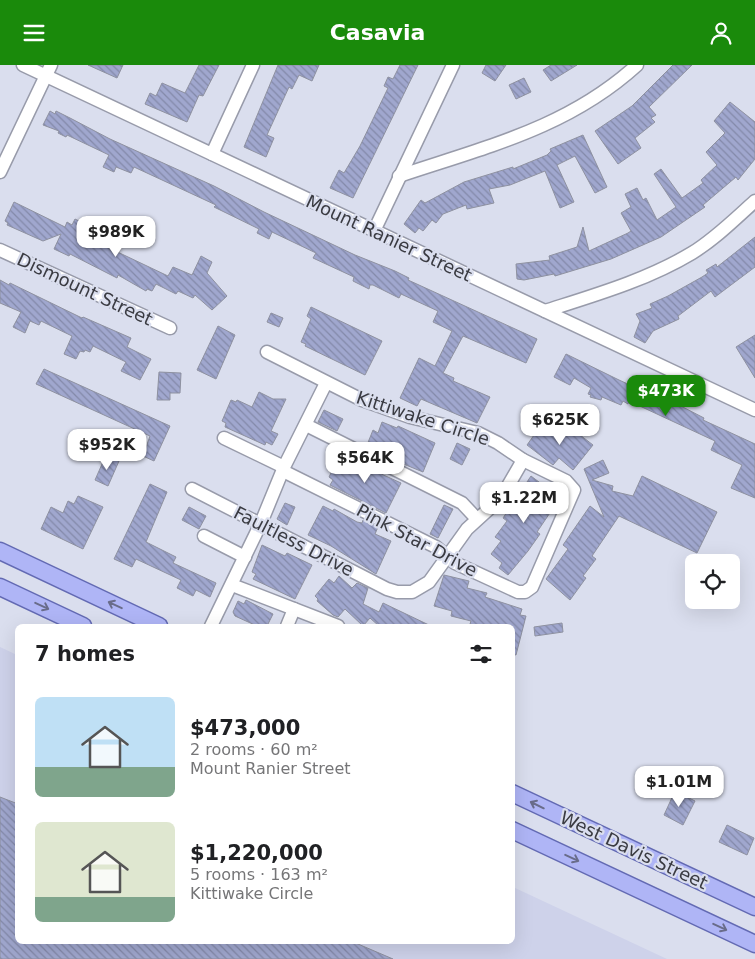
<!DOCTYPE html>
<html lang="en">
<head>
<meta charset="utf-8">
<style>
  :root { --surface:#fff; --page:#f2f2f2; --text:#202124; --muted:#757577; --accent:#1a8a0b }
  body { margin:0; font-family:"DejaVu Sans",sans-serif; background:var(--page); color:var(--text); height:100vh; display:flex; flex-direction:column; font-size:19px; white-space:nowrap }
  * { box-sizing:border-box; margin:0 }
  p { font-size:16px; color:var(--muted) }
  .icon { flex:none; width:28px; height:28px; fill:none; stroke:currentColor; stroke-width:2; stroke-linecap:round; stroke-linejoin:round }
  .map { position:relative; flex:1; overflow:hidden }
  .panel { position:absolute; left:15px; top:559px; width:500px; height:320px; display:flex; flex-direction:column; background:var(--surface); border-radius:8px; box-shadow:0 5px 20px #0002 }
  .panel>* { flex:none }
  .controls { position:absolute; left:685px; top:489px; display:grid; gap:10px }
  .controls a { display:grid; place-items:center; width:55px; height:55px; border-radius:8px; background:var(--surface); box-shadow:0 5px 20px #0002; font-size:25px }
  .price { position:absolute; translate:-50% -42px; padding:0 11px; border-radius:10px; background:#fff; color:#222; font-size:16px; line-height:32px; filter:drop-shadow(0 1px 2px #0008) }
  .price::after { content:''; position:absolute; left:50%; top:30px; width:15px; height:11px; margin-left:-8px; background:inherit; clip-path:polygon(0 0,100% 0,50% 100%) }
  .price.active { background:var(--accent); color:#fff }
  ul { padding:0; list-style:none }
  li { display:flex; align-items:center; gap:15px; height:125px; padding:0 20px }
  li span { display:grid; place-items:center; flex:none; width:140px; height:100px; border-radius:8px; color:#555 }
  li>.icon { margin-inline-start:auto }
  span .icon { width:60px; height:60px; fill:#fffc; stroke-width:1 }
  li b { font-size:21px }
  h2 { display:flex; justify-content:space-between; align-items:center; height:60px; padding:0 20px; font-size:21px }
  header { display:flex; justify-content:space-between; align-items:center; height:65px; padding:0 20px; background:var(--accent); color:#fff; font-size:22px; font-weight:800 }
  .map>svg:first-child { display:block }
  .built { fill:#ced2ea }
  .building { fill:url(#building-back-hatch); stroke:#8e91a0 }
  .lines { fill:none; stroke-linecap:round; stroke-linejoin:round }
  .minor-casing { stroke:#989baa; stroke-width:15 }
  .major-casing { stroke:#636ab3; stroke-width:19 }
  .minor { stroke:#fff; stroke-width:12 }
  .major { stroke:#afb5f6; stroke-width:16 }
  .oneway { stroke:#696c8a }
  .labels { text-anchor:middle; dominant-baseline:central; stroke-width:4.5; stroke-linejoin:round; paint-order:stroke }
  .street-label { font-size:18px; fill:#3a3b42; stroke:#dadeee }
</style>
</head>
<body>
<header><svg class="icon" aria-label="menu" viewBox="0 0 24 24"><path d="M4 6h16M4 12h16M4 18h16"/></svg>Casavia<svg class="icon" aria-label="person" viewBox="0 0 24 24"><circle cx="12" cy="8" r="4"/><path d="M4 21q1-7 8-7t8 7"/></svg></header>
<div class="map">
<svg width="755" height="894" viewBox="0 0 755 894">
  <defs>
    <pattern id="building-back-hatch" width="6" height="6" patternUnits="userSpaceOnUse" patternTransform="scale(1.25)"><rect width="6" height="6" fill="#a0a7ce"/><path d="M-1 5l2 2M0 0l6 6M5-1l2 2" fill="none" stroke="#8389a9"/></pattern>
  </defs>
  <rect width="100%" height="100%" fill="#dadeee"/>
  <polygon class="built" points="0,582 17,590 18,876 512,876 513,822 667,894 0,894"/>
  <g class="building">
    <polygon points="88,0 123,0 117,13"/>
    <polygon points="199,0 219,0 203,31 199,30 187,57 145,39 150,28 156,31 162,18 185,28"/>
    <polygon points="278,0 319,0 312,16 299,10 292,24 289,22 267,70 274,73 266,92 244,82"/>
    <polygon points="400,0 418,0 353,133 330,123 339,105 344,108 360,81 388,23 384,21 388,12 393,14"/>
    <polygon points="486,0 506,0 495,16 482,8"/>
    <polygon points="551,0 577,0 551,16 543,5"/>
    <polygon points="673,0 692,0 649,42 656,50 651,53 655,57 635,73 641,83 618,99 595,66 632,41"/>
    <polygon points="524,13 531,27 516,34 509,20"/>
    <polygon points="730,37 755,57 755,94 738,115 736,112 703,140 705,142 661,172 611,194 555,211 554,209 524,215 517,214 516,199 550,195 549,191 577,182 583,162 589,186 628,168 631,166 621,148 631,142 625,129 637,123 643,135 646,133 657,155 676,142 654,109 661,104 682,133 703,118 701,115 717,100 706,87 725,68 714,56"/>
    <polygon points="50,46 55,49 56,46 70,53 110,74 214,121 264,147 355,190 395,206 409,213 408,215 537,274 526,298 463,271 443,308 454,313 453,316 490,332 477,358 421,334 417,341 400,333 419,293 435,301 452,266 433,257 438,246 401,229 399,233 373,220 370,220 369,224 353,216 354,212 313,193 316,188 272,167 269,174 257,168 259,164 214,142 216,140 134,102 131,108 116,102 114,107 103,102 109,90 67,70 66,72 58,68 59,66 43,60"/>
    <polygon points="583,70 607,122 595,128 575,91 557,100 574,137 560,143 545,106 510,120 489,124 494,138 467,144 466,140 443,149 436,158 432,155 423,166 419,163 415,168 404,159 421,135 425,138 464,117 513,102 513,104 547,90 551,86 550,84"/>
    <polygon points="14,137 65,162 67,157 72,160 75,154 87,160 83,166 88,168 86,172 168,211 173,202 192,210 201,191 212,197 207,208 227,231 212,245 195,230 193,233 178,226 176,229 156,219 152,226 147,224 146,226 118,210 117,213 70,189 69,191 54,184 61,169 43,176 7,160 8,158 5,156"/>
    <polygon points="755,172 755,202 715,232 711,226 678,251 679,254 653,266 645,278 634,272 640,256 636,249 652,243 650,239 668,231 702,212 708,208 706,205 716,199 717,202"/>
    <polygon points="0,215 9,220 10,218 82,253 83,252 131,273 127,282 151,294 140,315 121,306 126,297 93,281 90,287 85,285 84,287 80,286 76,294 64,289 72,271 41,256 39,260 30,256 25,268 13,262 21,247 0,238"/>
    <polygon points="311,242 382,276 365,310 305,281 306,279 301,277 311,254 307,251"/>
    <polygon points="271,248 283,253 279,262 267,257"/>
    <polygon points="218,261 235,270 216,314 197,305"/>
    <polygon points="755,270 755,313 736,282"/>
    <polygon points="566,289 619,315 674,340 675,338 704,353 703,355 755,379 755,433 731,423 742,400 711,385 715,376 629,336 628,339 623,336 621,340 602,332 601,335 590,332 591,330 588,329 591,323 574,313 570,320 554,312"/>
    <polygon points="44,304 170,361 154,396 143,391 150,371 36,319"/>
    <polygon points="159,307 181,308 180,328 170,328 170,335 157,335"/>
    <polygon points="259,327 273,334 286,334 271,366 278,369 272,380 266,377 265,380 225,362 226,358 222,356 231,335 236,337 237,335 252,342"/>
    <polygon points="324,345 343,354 337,366 318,357"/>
    <polygon points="382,357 397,363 398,361 435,378 423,407 401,398 401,394 367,380 373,365 378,368"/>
    <polygon points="550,357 566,370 571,363 593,380 573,405 559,393 553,400 527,380 539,363 543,366"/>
    <polygon points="457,378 470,384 462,400 450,394"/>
    <polygon points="106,390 119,396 108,421 95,415"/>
    <polygon points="344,392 401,418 386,448 330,420 333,415 329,412 333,404 337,406"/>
    <polygon points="603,395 609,408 592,415 613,421 612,426 633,431 642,411 717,447 697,488 619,451 592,491 596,494 583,511 586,513 570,535 546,514 568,484 563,480 590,441 604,452 584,404"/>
    <polygon points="531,411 560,433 537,467 540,469 528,486 508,510 499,503 502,498 491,489 501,476 495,472 507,456 503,453"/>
    <polygon points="150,419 167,427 146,477 176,492 173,498 216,518 210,532 196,525 193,531 177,523 181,515 136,494 132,502 114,494"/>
    <polygon points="78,431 103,442 83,484 41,464 51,442 63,448 68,436 74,439"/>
    <polygon points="285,438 295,442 287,460 277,454"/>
    <polygon points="444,440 453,444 438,473 430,469"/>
    <polygon points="323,441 333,446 334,444 357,457 362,458 363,455 378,462 375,469 391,476 376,509 331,481 308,470"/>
    <polygon points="189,442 206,451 199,464 182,455"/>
    <polygon points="262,480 285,491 287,488 312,500 295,534 253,514 256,509 252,507"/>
    <polygon points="444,510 469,516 467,523 487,528 485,532 522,544 520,550 526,551 516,590 512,589 512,561 477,561 470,559 471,556 451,551 452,546 434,541"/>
    <polygon points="339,511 352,523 357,518 368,523 363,539 379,547 383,538 431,561 379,561 370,553 363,561 345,544 338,552 333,550 317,536 318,534 315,531 329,514 334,518"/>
    <polygon points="246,535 273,549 267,561 257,561 235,551 233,547 238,536 244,539"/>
    <polygon points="562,558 563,567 535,571 534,562"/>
    <polygon points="675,726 695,736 683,760 664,750"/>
    <polygon points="0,732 18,739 18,876 351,876 393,894 0,894"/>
    <polygon points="727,760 754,773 747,790 719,777"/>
  </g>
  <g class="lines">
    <g class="minor-casing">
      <g id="minor">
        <polyline points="23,0 755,345"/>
        <polyline points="212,89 253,0"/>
        <polyline points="0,107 51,0"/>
        <path d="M399,111C485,82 568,63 637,0"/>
        <polyline points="374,166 453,0"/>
        <polyline points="0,185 170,263"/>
        <path d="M545,246C595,230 647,215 692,188C715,174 735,154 755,136"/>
        <polyline points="267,287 362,335 410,352 478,368 498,378 523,395 566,416 574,425 532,522 525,527 518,527 455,498 436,482 283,406"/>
        <polyline points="306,360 462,438 476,453"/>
        <polyline points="224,373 284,402"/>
        <polyline points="192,424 387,524 397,527 412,527 429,517 467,464 501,433 523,395"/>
        <polyline points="204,471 245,492"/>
        <polyline points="232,520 338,561"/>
        <polyline points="211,561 261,458 284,402 326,318"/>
        <polyline points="287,561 294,544"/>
      </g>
    </g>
    <g class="major-casing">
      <g id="major">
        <polyline points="0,486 159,561"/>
        <polyline points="0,522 83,561"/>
        <polyline points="512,728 755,842"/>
        <polyline points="512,765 755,879"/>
      </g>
    </g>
    <use href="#minor" class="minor"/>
    <use href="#major" class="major"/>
  </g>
  <defs><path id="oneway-shaft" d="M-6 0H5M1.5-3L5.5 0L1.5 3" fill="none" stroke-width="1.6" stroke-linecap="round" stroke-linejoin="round" transform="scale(1.25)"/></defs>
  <g class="oneway">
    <use href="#oneway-shaft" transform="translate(115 540) rotate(-155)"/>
    <use href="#oneway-shaft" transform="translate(42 541) rotate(25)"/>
    <use href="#oneway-shaft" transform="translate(537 740) rotate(-154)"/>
    <use href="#oneway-shaft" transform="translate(572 793) rotate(25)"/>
    <use href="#oneway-shaft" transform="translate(720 862) rotate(25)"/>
  </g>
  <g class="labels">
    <g class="street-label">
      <text transform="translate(389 173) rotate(25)">Mount Ranier Street</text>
      <text transform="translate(85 224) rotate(25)">Dismount Street</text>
      <text transform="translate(423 353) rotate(18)">Kittiwake Circle</text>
      <text transform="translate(417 475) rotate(28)">Pink Star Drive</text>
      <text transform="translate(294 476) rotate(27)">Faultless Drive</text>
      <text transform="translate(634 785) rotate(25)">West Davis Street</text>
    </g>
  </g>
</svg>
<div class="controls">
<a><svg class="icon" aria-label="locate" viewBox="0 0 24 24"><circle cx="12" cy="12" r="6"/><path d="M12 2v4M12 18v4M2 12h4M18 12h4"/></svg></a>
</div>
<b class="price" style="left:116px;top:193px">$989K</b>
<b class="price active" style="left:666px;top:352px">$473K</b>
<b class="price" style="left:560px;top:381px">$625K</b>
<b class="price" style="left:107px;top:406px">$952K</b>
<b class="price" style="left:365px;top:419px">$564K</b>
<b class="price" style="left:524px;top:459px">$1.22M</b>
<b class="price" style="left:679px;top:743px">$1.01M</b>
<section class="panel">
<h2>7 homes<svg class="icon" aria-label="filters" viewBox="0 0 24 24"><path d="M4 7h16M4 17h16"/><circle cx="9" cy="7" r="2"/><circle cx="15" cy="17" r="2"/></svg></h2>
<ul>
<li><span style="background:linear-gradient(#bfe0f5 70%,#7fa58c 0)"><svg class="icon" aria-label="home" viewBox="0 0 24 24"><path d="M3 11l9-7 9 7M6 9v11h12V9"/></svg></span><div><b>$473,000</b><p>2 rooms · 60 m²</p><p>Mount Ranier Street</p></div></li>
<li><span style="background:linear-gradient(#dfe7d0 75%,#7fa58c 0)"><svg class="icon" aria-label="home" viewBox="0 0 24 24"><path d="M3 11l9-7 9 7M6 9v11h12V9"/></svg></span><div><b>$1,220,000</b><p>5 rooms · 163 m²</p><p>Kittiwake Circle</p></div></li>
</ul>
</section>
</div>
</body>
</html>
